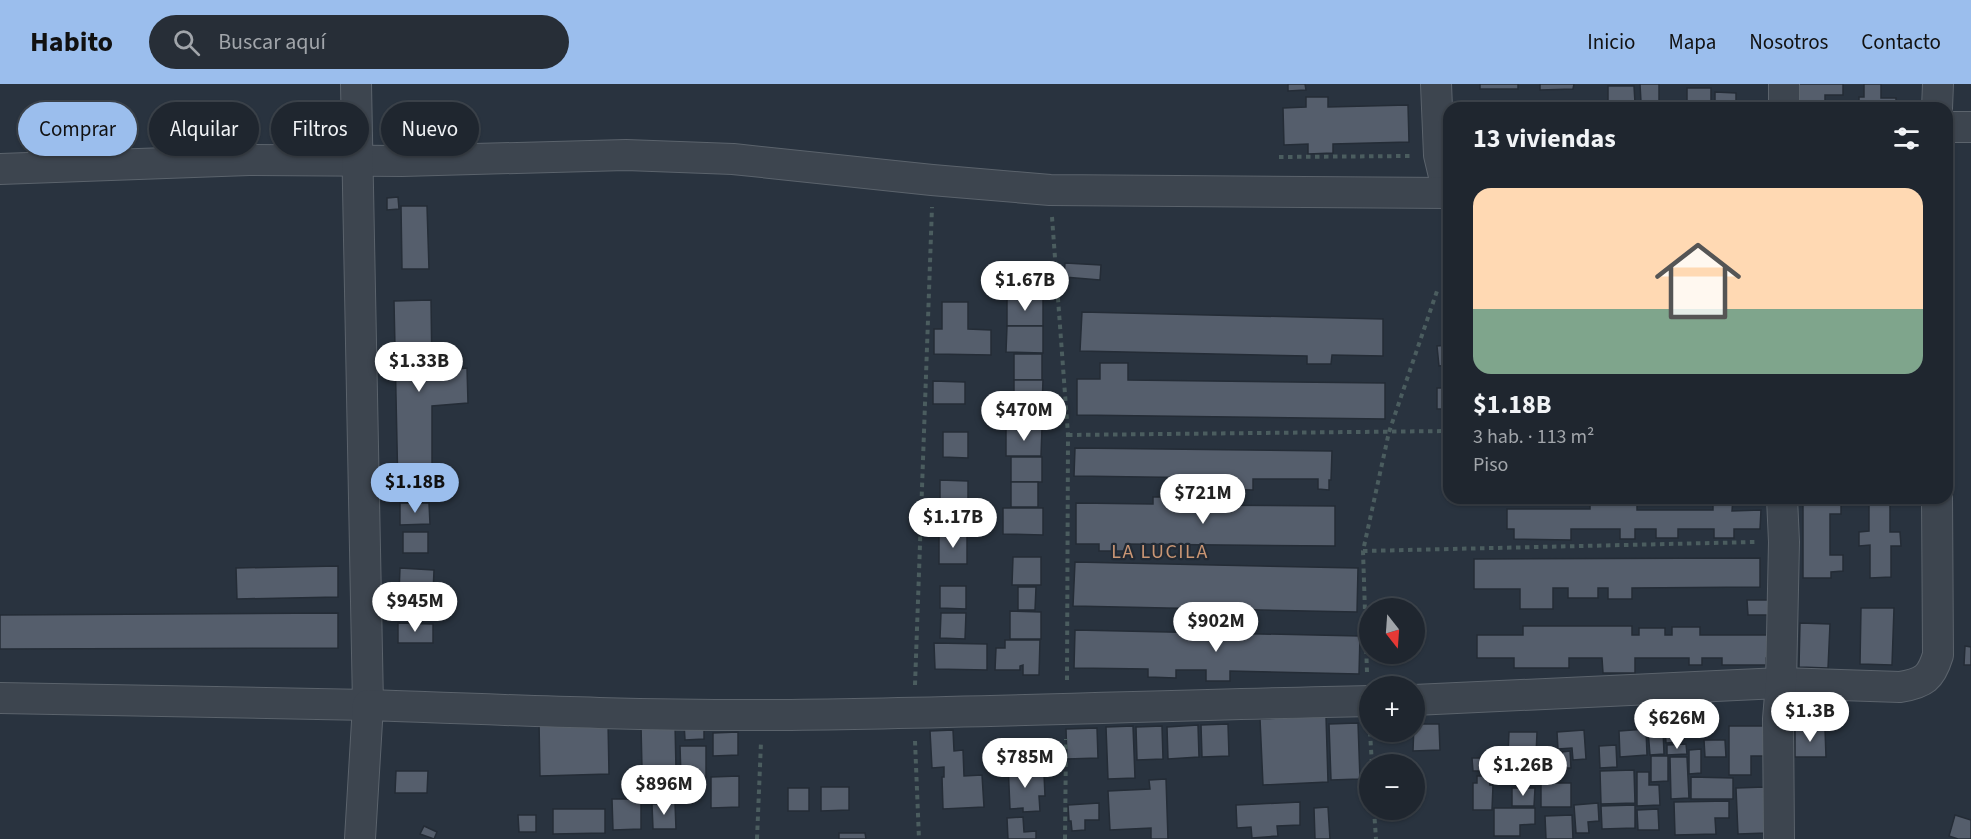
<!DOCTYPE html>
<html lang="es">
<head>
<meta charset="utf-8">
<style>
  :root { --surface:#1f262f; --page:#272e37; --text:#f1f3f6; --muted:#a1a5aa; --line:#3c434b; --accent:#9bbeed }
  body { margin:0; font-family:"Source Sans 3",sans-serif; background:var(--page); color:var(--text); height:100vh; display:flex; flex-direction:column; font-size:22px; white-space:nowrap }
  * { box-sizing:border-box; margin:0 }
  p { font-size:20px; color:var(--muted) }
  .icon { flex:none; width:33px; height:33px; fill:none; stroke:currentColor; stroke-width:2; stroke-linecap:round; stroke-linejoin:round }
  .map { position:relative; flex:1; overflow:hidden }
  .sheet { position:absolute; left:1443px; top:18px; width:510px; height:402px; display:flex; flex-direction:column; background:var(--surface); border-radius:18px; box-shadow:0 2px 4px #0004,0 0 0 2px var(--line) }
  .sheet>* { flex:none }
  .guide { position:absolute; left:18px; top:18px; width:570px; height:54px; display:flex; gap:12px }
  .needle { width:39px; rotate:163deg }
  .buttons { position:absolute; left:1359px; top:514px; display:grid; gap:12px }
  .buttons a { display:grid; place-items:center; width:66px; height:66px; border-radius:50%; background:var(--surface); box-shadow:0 2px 4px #0004,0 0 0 2px var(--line); font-size:30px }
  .price { position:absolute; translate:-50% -51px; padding:0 14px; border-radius:21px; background:#fff; color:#222; font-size:20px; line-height:39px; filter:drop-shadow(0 2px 3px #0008) }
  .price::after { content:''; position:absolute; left:50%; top:36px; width:18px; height:14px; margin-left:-9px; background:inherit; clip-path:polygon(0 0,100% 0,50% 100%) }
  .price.on { background:var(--accent); color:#111 }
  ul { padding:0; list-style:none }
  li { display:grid; align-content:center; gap:12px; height:318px; padding:0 30px }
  li span { display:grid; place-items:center; height:186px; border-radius:18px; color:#555 }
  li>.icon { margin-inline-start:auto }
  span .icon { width:108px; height:108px; fill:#fffc; stroke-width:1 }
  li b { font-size:26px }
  h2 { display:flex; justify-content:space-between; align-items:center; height:72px; padding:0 30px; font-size:26px }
  .tag { padding:0 21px; border-radius:27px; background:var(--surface); box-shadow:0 2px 4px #0004,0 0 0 2px var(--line); font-size:21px; line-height:54px }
  .tag.on { background:var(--accent); color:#111 }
  header { display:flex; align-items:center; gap:36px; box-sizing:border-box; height:84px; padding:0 30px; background:var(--accent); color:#111 }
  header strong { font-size:28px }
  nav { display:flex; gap:33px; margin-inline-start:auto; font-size:21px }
  .search { width:420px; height:54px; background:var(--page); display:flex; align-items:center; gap:15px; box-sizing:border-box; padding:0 21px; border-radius:33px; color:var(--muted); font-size:22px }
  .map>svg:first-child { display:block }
  .building { fill:#555e6c; stroke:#242c36; stroke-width:1.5 }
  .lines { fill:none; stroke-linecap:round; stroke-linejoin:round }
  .minor-casing { stroke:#5b636c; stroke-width:32 }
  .path { stroke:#4b5d5f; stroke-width:4; stroke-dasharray:4.5 4.5; stroke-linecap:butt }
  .minor { stroke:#3d454f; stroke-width:30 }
  .labels { text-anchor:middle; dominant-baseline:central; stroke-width:4.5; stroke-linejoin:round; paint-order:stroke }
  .neighbourhood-label { font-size:20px; letter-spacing:1.5px; fill:#ca9674; stroke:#222a34 }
</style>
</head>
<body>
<header>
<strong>Habito</strong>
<div class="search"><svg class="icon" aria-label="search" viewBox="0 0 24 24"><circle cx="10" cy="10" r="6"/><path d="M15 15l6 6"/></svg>Buscar aquí</div>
<nav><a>Inicio</a><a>Mapa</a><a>Nosotros</a><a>Contacto</a></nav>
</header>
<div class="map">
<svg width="1971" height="755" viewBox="0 0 1971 755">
  <rect width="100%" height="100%" fill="#29333f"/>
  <g class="building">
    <polygon points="1288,0 1305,0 1306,6 1288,7"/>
    <rect x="1480" y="0" width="38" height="5"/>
    <polygon points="1540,0 1574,0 1573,5 1540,6"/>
    <polygon points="1640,0 1659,0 1659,17 1641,18"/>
    <polygon points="1786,0 1843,0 1843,11 1825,11 1825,24 1795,24"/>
    <polygon points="1864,0 1881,0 1881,14 1896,14 1896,24 1859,24 1859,13 1864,13"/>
    <polygon points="1608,2 1634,2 1635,19 1608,19"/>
    <rect x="1687" y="4" width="24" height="19"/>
    <polygon points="1715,8 1736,9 1736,19 1715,18"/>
    <polygon points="1306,13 1328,13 1328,23 1408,21 1409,58 1333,60 1333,69 1308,70 1308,60 1284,61 1283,24 1306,23"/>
    <polygon points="1581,18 1581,24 1457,24 1457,19"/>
    <polygon points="398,113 399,125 387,126 387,114"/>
    <polygon points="401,122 427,122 429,185 402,185"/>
    <polygon points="1065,179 1101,181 1100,196 1064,193"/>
    <rect x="1007" y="213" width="36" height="29"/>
    <polygon points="431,216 432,288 467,284 468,319 432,322 432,408 398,407 394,217"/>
    <polygon points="942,218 968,218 968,245 991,246 991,271 934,270 934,245 942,245"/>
    <polygon points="1082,228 1383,235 1383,272 1332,271 1331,280 1307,280 1307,272 1080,267"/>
    <polygon points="1007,242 1043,242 1043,269 1006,268"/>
    <polygon points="1449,261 1449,281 1439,282 1437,262"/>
    <rect x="1014" y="270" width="28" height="26"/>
    <polygon points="1100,279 1128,279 1128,296 1385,299 1385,335 1077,331 1077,295 1100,295"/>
    <polygon points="1444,295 1449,295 1449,331 1442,331 1442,325 1437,325 1437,304 1444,304"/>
    <polygon points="1014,296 1043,296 1042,322 1014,322"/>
    <polygon points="933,297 965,298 965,320 933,320"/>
    <polygon points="1014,322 1043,322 1043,343 1014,342"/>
    <polygon points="1006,344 1042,344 1041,372 1006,372"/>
    <polygon points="943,348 968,348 968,374 943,373"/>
    <polygon points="1075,364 1332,367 1331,396 1329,396 1329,406 1318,405 1318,395 1253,395 1253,406 1214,405 1214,394 1074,392"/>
    <rect x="1011" y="373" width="31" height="25"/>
    <polygon points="940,396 968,397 968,424 940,424"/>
    <rect x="1011" y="398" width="27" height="25"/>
    <polygon points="1153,413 1175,413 1175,421 1335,422 1335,462 1126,460 1126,467 1099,467 1099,460 1076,460 1076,419 1153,420"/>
    <polygon points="1590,414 1637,414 1637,426 1713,426 1713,414 1733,414 1732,427 1761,426 1760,445 1734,445 1734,454 1714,454 1714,445 1678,445 1678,454 1656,454 1656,445 1635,445 1635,455 1620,455 1620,445 1571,445 1571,456 1514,455 1514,445 1507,445 1507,425 1590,425"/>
    <polygon points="1803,414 1829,414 1829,417 1841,416 1841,430 1830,430 1830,471 1843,471 1843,487 1831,488 1831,494 1803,494"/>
    <polygon points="1869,414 1890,414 1890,448 1900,448 1901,462 1891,462 1891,493 1870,494 1870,461 1859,462 1859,448 1869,447"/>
    <polygon points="400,419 429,419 430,440 400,441"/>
    <polygon points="940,424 968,424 967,451 939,450"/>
    <polygon points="1003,424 1043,424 1043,451 1003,450"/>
    <rect x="403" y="448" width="25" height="21"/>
    <polygon points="939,450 967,451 967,480 939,480"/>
    <polygon points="1013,473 1041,473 1041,501 1012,501"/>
    <polygon points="1760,474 1760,503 1632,504 1632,515 1608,515 1608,504 1598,504 1598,514 1568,514 1568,504 1553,504 1553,525 1520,525 1520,505 1474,505 1474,475"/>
    <polygon points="1075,478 1358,484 1357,528 1073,522"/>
    <polygon points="338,482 338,513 237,515 236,484"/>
    <polygon points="400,484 434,486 432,534 398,533"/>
    <polygon points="940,502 966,502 966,525 940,524"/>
    <polygon points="1018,503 1036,503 1035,526 1018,526"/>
    <polygon points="1747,516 1773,516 1773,531 1748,531"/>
    <polygon points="1861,524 1894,524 1892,581 1860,580"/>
    <polygon points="1010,527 1041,528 1041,555 1010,555"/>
    <polygon points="338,529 338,564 0,565 0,531"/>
    <polygon points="941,529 966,529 965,555 940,554"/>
    <polygon points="398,539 433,540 433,559 398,559"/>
    <polygon points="1800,539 1830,540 1828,584 1799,583"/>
    <polygon points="1523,542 1632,542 1632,551 1639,551 1639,544 1665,544 1665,551 1672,551 1672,543 1700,543 1700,551 1767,551 1767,574 1766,574 1766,581 1722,581 1722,574 1702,574 1702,581 1689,581 1689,574 1635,574 1635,589 1603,589 1602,574 1569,574 1569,584 1514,584 1514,574 1477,574 1477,551 1523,551"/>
    <polygon points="1075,546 1360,552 1359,590 1230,587 1230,597 1206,597 1206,586 1176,586 1176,594 1148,593 1148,585 1074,584"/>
    <polygon points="1005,556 1040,556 1039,591 1023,591 1023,581 1020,582 1020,586 995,586 996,564 1005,564"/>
    <polygon points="934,559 987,560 987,586 935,585"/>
    <polygon points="1965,562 1971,563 1971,581 1964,581"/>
    <polygon points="1326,632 1328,698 1263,701 1260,635"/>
    <polygon points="608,637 609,690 540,692 539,638"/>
    <polygon points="684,639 704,639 704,655 685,656"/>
    <polygon points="1358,639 1360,695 1331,696 1329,640"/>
    <polygon points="675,640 676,685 642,685 641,641"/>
    <polygon points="1228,640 1229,672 1202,673 1201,641"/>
    <polygon points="1414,640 1439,640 1440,666 1413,667"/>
    <polygon points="1198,641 1199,673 1168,675 1167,643"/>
    <polygon points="1133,642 1135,694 1108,695 1106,643"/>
    <polygon points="1162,642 1163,675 1137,676 1136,643"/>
    <polygon points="1696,642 1697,651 1682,652 1682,658 1666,659 1665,644"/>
    <polygon points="1729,642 1765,642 1765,672 1751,672 1751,691 1729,691"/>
    <polygon points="1097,644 1098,674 1067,675 1066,645"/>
    <polygon points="1646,645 1647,671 1620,673 1619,647"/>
    <polygon points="1663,645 1664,670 1650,671 1648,646"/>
    <polygon points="1825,645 1826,673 1795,673 1795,646"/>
    <polygon points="953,646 954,667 963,666 964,692 982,691 984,723 943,725 942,693 944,693 944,683 932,684 930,647"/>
    <polygon points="1584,646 1586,675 1573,676 1572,664 1558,665 1557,648"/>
    <polygon points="738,648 738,671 713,672 713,649"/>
    <polygon points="1509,648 1537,648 1536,672 1508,671"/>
    <polygon points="1704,656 1725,656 1726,673 1705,673"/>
    <polygon points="1686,660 1687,670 1667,671 1667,661"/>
    <polygon points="1616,661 1617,683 1600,684 1599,662"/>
    <polygon points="680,662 706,662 706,693 681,693"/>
    <polygon points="1701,665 1701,689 1689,690 1689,666"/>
    <polygon points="1570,667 1571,684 1564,684 1562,668"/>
    <rect x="1539" y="672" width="20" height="23"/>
    <polygon points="1651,672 1668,672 1668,697 1651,698"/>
    <polygon points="1670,673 1687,673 1689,714 1671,715"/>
    <polygon points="1472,674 1488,674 1488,687 1473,687"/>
    <polygon points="1492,674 1524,675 1524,687 1509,686 1508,699 1491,699"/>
    <polygon points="1023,678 1023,690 1044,690 1045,712 1039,712 1040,727 1023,728 1023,724 1010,725 1008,679"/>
    <polygon points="1634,686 1635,719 1601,720 1600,687"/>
    <polygon points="396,687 428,687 427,709 395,709"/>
    <polygon points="1637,688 1649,688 1649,701 1659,701 1660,721 1637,722"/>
    <rect x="1511" y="689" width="13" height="11"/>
    <polygon points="739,692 739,723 711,724 711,693"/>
    <polygon points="1477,692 1490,692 1490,701 1493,701 1492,726 1473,726 1473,699 1477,699"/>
    <polygon points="1691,693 1733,694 1733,715 1691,715"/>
    <polygon points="1166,695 1168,755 1151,755 1151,744 1110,746 1108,707 1150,705 1149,696"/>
    <rect x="1541" y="699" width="30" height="24"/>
    <polygon points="821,703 849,703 849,726 821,727"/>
    <polygon points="1765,703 1767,749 1738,750 1736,704"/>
    <rect x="788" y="704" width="21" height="23"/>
    <polygon points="1512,704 1535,704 1534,722 1512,722"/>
    <polygon points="612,715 641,715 641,745 613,746"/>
    <polygon points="1729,717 1729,734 1715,734 1716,750 1675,751 1674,718"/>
    <polygon points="1300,718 1300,741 1277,742 1278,752 1252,754 1251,743 1237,744 1236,721"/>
    <polygon points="675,719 676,745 653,745 652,720"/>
    <polygon points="1099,719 1099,736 1085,736 1085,746 1072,747 1071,737 1069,737 1068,721"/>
    <polygon points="1598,719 1599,737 1588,738 1589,749 1576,749 1574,721"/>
    <polygon points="1635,721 1635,744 1602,745 1601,722"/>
    <polygon points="1328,723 1330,755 1315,755 1314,724"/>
    <polygon points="1494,724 1535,724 1535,740 1520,741 1520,752 1494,752"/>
    <polygon points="553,725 605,725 605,749 553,750"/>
    <polygon points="1658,725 1659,746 1638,746 1637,726"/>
    <polygon points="518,731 536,731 536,748 519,748"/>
    <polygon points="1572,731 1573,755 1546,755 1545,732"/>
    <polygon points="1955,731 1971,736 1971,755 1958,755 1949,752"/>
    <polygon points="1023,733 1024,748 1036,747 1036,755 1008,755 1007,734"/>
    <polygon points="424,742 437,748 434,755 420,750"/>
    <polygon points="839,749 865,749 866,755 839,755"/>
  </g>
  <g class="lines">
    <g class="minor-casing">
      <g id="minor">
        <polyline points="1436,0 1439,71 1448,109"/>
        <polyline points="1784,24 1784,0"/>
        <polyline points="1937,24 1938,0"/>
        <polyline points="1947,43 1971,43"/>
        <polyline points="0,85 249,76 402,77 626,71 733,75 932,96 1050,106 1449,109"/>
        <polyline points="0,614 368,621 356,0"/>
        <path d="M1414,616L1781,599L1900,603C1924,599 1931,594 1938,571L1937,414"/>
        <path d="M360,755L368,621C505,626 643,632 780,631C977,629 1173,621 1370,617"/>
        <polyline points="1779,755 1778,635 1781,599 1784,458 1782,414"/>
      </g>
    </g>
    <g class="path">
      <polyline points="1279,73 1411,72"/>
      <polyline points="1052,133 1068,351 1067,596"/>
      <polyline points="1068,351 1449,347"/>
      <polyline points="1363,467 1755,458"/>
      <polyline points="1367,588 1363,467 1389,348 1437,207 1449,208"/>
      <polyline points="915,601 932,123"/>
      <polyline points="1370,648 1372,681"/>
      <polyline points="915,657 919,755"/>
      <polyline points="1374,726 1376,755"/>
      <polyline points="757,755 761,658"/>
      <polyline points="1065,755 1066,655"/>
    </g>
    <use href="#minor" class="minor"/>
  </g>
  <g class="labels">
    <g class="neighbourhood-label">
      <text x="1160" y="468">LA LUCILA</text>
    </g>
  </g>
</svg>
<div class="buttons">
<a><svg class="needle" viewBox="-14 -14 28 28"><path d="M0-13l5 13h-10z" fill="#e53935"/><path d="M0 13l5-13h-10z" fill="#a1a5aa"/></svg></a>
<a>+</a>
<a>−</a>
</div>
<b class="price" style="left:1025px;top:228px">$1.67B</b>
<b class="price" style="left:419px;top:309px">$1.33B</b>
<b class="price" style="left:1024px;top:358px">$470M</b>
<b class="price on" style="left:415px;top:430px">$1.18B</b>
<b class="price" style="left:1203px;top:441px">$721M</b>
<b class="price" style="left:953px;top:465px">$1.17B</b>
<b class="price" style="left:415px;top:549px">$945M</b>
<b class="price" style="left:1216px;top:569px">$902M</b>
<b class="price" style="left:1810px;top:659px">$1.3B</b>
<b class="price" style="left:1677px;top:666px">$626M</b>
<b class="price" style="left:1025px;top:705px">$785M</b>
<b class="price" style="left:1523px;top:713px">$1.26B</b>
<b class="price" style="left:664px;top:732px">$896M</b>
<div class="guide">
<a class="tag on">Comprar</a>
<a class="tag">Alquilar</a>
<a class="tag">Filtros</a>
<a class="tag">Nuevo</a>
</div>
<section class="sheet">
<h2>13 viviendas<svg class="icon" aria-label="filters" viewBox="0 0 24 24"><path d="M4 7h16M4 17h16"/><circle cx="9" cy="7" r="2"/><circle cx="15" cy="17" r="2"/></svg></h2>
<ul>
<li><span style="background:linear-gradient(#ffd9b3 65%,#7fa58c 0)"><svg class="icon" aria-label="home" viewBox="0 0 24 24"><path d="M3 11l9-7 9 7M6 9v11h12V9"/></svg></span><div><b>$1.18B</b><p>3 hab. · 113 m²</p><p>Piso</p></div></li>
</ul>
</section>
</div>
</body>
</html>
